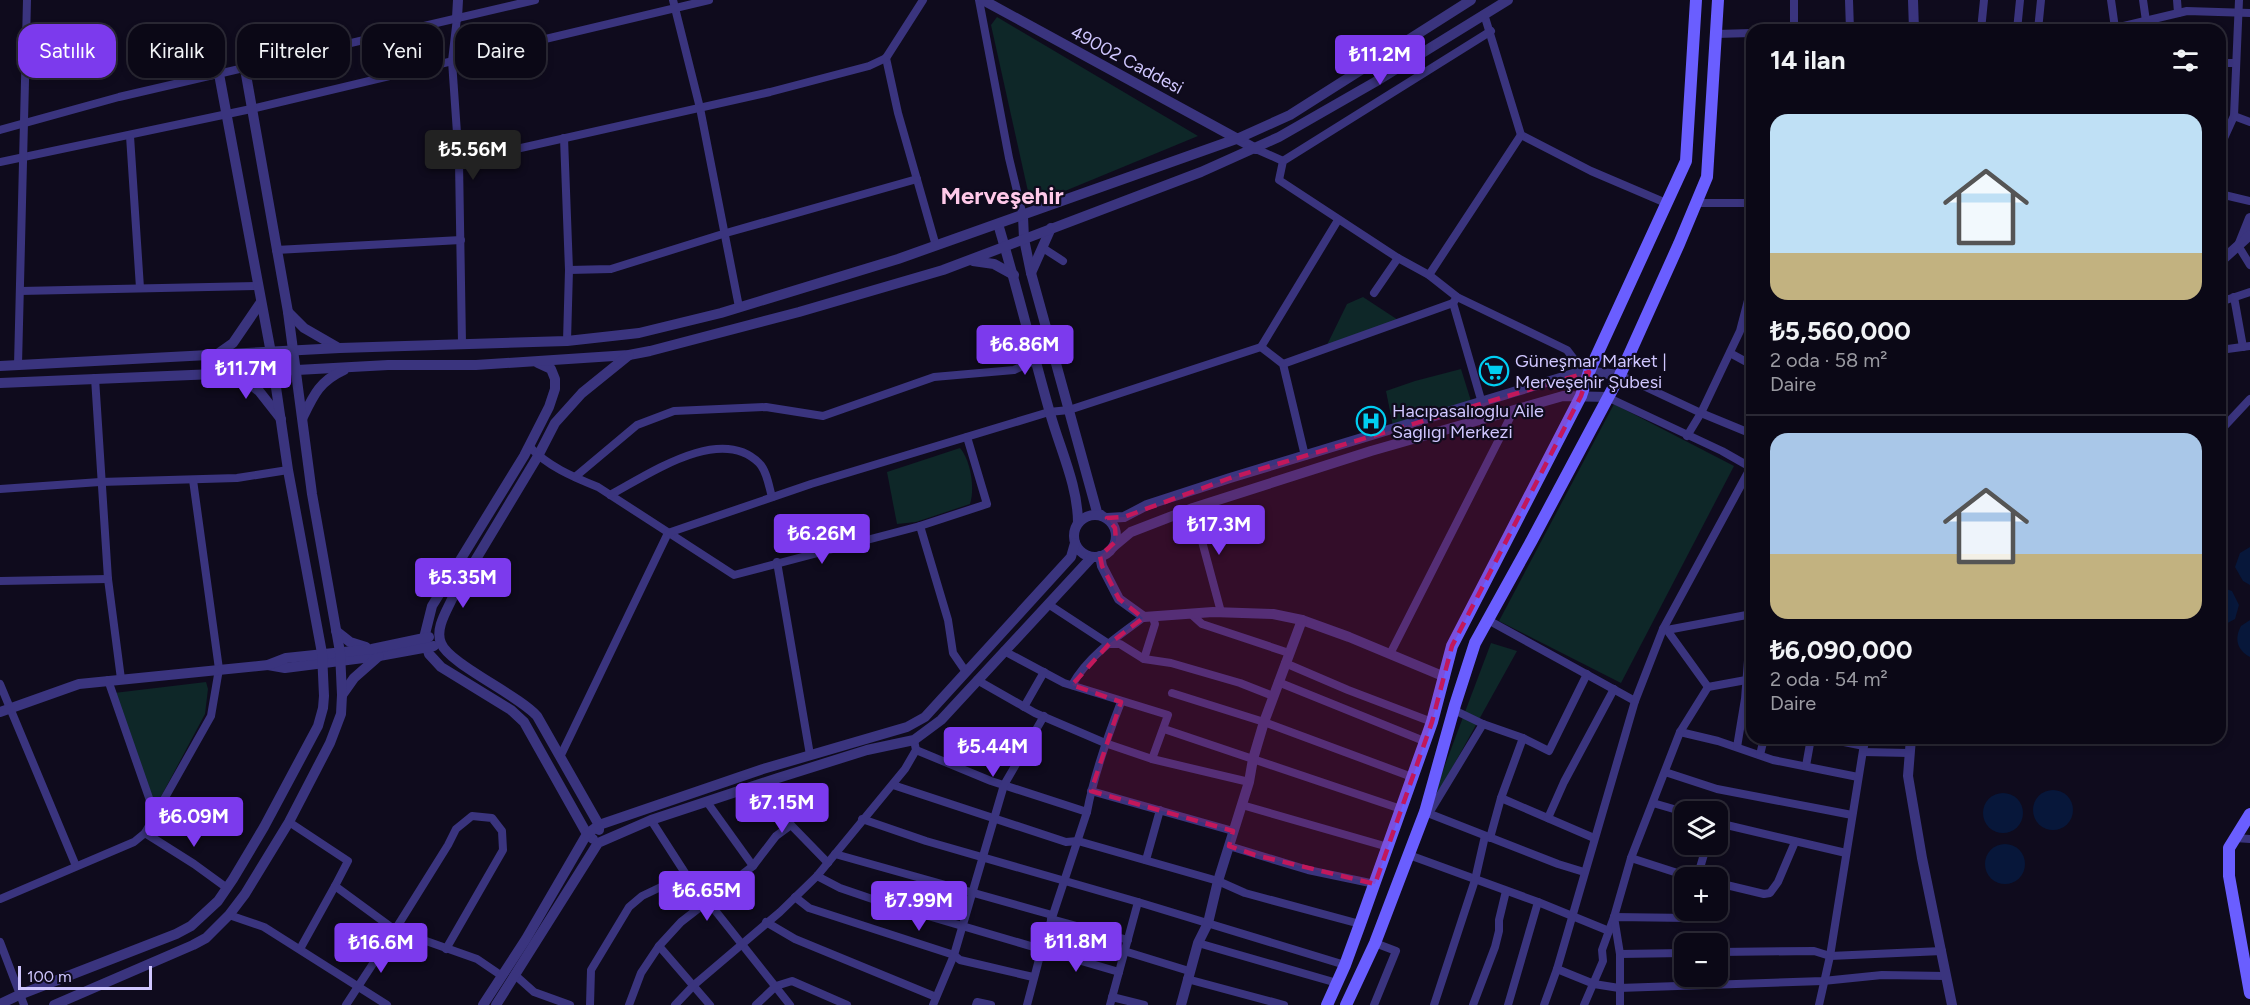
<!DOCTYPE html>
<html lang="tr">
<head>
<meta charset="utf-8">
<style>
  :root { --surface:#0b0816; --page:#14111f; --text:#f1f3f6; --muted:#9a9aa1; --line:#2b2935; --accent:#7c3aed }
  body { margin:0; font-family:Figtree,sans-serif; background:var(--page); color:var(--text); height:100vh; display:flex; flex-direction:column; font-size:22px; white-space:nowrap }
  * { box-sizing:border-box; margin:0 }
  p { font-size:20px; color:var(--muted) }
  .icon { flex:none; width:33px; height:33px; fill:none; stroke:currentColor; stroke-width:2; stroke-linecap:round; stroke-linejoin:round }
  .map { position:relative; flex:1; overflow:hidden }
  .drawer { position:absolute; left:1746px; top:24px; width:480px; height:720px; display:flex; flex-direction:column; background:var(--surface); border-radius:18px; box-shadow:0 3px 9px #0003,0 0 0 2px var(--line) }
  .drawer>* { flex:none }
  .guide { position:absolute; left:18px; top:24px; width:570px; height:54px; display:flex; gap:12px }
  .tools { position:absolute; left:1674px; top:801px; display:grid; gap:12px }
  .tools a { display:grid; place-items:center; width:54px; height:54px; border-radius:12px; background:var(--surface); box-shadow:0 3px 9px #0003,0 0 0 2px var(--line); font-size:30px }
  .scale { position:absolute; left:18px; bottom:15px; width:134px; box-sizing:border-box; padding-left:6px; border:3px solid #d0c7ff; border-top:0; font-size:16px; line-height:21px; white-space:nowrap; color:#d0c7ff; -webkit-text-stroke:4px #0f0b1d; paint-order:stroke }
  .price { position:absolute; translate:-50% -51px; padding:0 14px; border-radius:6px; background:var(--accent); color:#fff; font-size:20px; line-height:39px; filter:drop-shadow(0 2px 3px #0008) }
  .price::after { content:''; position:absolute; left:50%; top:36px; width:18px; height:14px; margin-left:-9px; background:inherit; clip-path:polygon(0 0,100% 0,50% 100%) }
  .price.current { background:#222; color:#fff }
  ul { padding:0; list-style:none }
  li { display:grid; align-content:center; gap:12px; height:318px; padding:0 24px }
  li+li { border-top:2px solid var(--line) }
  li span { display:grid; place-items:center; height:186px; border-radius:18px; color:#555 }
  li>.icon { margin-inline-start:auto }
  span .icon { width:108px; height:108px; fill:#fffc; stroke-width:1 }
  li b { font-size:26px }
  h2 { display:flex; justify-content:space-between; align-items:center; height:72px; padding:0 24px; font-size:26px }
  .tag { padding:0 21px; border-radius:18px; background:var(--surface); box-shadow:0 3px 9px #0003,0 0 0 2px var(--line); font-size:21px; line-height:54px }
  .tag.current { background:var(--accent); color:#fff }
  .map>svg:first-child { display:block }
  .green { fill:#0e2728 }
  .water { fill:#07173a }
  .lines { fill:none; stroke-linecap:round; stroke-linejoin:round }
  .minor { stroke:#3a347e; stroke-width:8 }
  .tertiary { stroke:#3a347e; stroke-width:10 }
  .secondary { stroke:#6a5eff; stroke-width:12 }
  .marked { fill:#c2185b; fill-opacity:0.2; stroke:#c2185b; stroke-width:4.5; stroke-dasharray:12 8; stroke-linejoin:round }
  .labels { text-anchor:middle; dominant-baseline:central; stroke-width:4.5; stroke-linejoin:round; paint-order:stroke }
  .street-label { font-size:18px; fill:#d0c7ff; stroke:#0f0b1d }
  .poi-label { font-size:18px; fill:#d0c7ff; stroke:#0f0b1d; text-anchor:start }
  .district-label { font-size:24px; font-weight:bold; fill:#ffc9e9; stroke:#0f0b1d }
</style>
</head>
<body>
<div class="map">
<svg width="2250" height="1005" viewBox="0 0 2250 1005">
  <rect width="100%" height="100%" fill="#0f0b1d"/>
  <g class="green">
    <polygon points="997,17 1198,136 1031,205 991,25"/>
    <polygon points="1363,297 1398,320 1326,347 1347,304"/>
    <polygon points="1461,369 1471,401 1393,426 1386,391 1415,381"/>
    <polygon points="1614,404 1734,466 1621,683 1499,621"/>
    <path d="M960,448C971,461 975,489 970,504L916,522L897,524L887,472Z"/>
    <polygon points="1491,643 1517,651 1436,797 1439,781"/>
    <polygon points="206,682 208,689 205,714 156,806 114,693"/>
  </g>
  <g class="water">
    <polygon points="2250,547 2250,585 2243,581 2235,567 2240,553"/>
    <polygon points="2220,587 2232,591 2239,605 2235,619 2222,626 2220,626"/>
    <path d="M2250,620V657C2237,650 2234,639 2241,626Z"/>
    <circle cx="2053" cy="810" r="20"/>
    <circle cx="2003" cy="813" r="20"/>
    <circle cx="2005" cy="864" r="20"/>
  </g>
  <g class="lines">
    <g class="minor">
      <polyline points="673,0 700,108 739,307"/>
      <polyline points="979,0 1009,158 1023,216"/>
      <polyline points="1794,0 1794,26"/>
      <polyline points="1849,0 1850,30"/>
      <polyline points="2111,0 2115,28"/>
      <polyline points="2143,0 2146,21"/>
      <polyline points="2177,0 2178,13"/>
      <polyline points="1484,14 1521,135 1591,171 1666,203"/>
      <polyline points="457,18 452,61 459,162 462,343"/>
      <polyline points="1784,30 1794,26 1850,26"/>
      <polyline points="1981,30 1984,0"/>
      <polyline points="2017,30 2020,0"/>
      <polyline points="2038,30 2041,0"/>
      <polyline points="2107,30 2187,11 2250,13"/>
      <polyline points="1491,31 1283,161 1279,180 1398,258 1429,275 1457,297 1567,350 1583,371"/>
      <polyline points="1716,34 1752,33"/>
      <polyline points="886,58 898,113 936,246"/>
      <polyline points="2220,63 2236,63"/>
      <polyline points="2234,116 2250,122"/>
      <polyline points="0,130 119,97 535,0"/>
      <polyline points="130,136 140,288"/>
      <polyline points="564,138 569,270 567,341"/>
      <polyline points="2220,147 2234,116 2239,0"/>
      <polyline points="1256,149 1283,161"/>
      <polyline points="0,162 251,109 709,0"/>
      <polyline points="459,162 770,92 869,66 886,58 923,0"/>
      <polyline points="2220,194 2250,201"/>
      <polyline points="1698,203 1752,203"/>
      <polyline points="2239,247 2250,265"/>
      <polyline points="1043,248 1063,261"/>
      <polyline points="276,250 461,240"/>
      <polyline points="569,270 611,269 726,233 917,179"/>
      <polyline points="1429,275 1521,135"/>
      <polyline points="20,291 257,286"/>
      <polyline points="1374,293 1398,258"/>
      <polyline points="2234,297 2243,347"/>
      <polyline points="2220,302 2250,292"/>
      <polyline points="1453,303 1482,403"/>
      <polyline points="1261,347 1283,364 1305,456"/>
      <polyline points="2220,350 2250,346"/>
      <polyline points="1730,353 1752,365"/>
      <polyline points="1283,364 1453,303 1457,297"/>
      <polyline points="18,365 27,0"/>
      <polyline points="1620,375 1701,413 1752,434"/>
      <polyline points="95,378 108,579 121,679"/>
      <polyline points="1607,397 1722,451 1752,468"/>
      <polyline points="2220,397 2225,424"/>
      <polyline points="2220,431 2250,399"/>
      <polyline points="1687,436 1701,413 1740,331 1752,285"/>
      <path d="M529,446C547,466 573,477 598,487L734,575L920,526L987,504L967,437"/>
      <polyline points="575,477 637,425 674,411 766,407 823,416 934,377 1014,370 1036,360"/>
      <polyline points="0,489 100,482 237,478 288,470"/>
      <path d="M610,495C648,475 720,424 759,463C767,471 769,487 772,497"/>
      <polyline points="1193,508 1221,612"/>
      <polyline points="920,526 948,620 953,653 966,672"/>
      <polyline points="777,562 810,755"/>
      <polyline points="0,581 108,579"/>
      <polyline points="1048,604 1109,644 1120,644 1144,659 1171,663 1240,683 1273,696"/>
      <polyline points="1191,614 1202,624 1289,653"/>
      <polyline points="1488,620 1635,701"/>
      <polyline points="1663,629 1667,630 1752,614"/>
      <polyline points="1667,630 1708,687"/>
      <polyline points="1004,651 1064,683 1168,715 1152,759"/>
      <polyline points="1390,654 1514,410"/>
      <polyline points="1144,659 1155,624 1153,618"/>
      <polyline points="1285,663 1348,690 1432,722"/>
      <polyline points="108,680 155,815"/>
      <polyline points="977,680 1035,713 1105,743 1152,759 1249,782"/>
      <polyline points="1278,682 1424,741"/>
      <polyline points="0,684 76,866"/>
      <path d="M1072,685C1088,656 1118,636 1144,617"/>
      <polyline points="1172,693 1264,722 1412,777"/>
      <polyline points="1024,707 1044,672"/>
      <polyline points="1483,724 1523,738 1549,751 1587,674"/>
      <polyline points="1164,729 1401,809"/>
      <polyline points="1680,732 1718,741 1773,760 1858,777"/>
      <polyline points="1824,738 1864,746"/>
      <polyline points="1737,747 1745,699 1752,609"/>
      <polyline points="916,750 991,781 1087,812"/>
      <polyline points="1863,752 1909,753"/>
      <polyline points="1760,755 1764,738"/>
      <polyline points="560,757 668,533 811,484 1049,412 1069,410 1261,347 1338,220"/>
      <polyline points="1806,766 1811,738"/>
      <polyline points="1665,772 1717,789 1852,815"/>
      <polyline points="765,783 791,825 828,863"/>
      <polyline points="893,785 1066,842 1078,841 1218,881 1245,893 1360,924"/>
      <polyline points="1091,791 1233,831"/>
      <polyline points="1501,798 1594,838"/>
      <polyline points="707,802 753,866"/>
      <polyline points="1653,803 1684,812"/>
      <polyline points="1242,805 1388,847"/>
      <polyline points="1425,811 1431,810 1483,724 1454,710"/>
      <polyline points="1425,812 1558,864 1584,872"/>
      <polyline points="1548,818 1564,782 1614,689"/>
      <polyline points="862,819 926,841 1138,902 1345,965"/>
      <polyline points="651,820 705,904 710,904 790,1005"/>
      <polyline points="289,822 348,861 335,886 395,930 477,959 502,976"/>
      <polyline points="1718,823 1846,853"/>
      <polyline points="145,833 194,864 227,888"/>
      <polyline points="1490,838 1501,798 1523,738"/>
      <polyline points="2235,838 2250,839"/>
      <polyline points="1229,846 1308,870 1375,884"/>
      <polyline points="835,854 1052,915"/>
      <polyline points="1409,855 1538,902 1609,931"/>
      <polyline points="1631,858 1693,878"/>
      <polyline points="1146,860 1160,810"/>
      <polyline points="817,876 840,888 884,903 1119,972"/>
      <polyline points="1697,878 1707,844"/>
      <polyline points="1718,883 1764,894 1770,893 1778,882 1795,842"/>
      <polyline points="795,897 809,908 954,955 960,960 1033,977"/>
      <polyline points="0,899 134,842 145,833 211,716 219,669 193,480"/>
      <polyline points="229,915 264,927 387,1005"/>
      <polyline points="1051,919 1128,940"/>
      <polyline points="766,922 795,939 936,997"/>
      <polyline points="0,942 24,1005"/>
      <polyline points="1198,943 1337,983"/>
      <polyline points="659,946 710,1005"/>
      <polyline points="300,949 335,886"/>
      <polyline points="1124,951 1189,971"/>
      <polyline points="1718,952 1814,951 1830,956 1942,951"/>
      <polyline points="1620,954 1684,953"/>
      <polyline points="1557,969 1594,984 1619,988 1823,981 1882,975 1946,976"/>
      <polyline points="515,975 534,992 570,1005"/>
      <polyline points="1187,979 1284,1005"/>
      <polyline points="1112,997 1144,1005"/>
      <polyline points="346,1005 395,930 448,845 456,829 472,816 492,818 502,831 503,850 446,949"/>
      <polyline points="590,1005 591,970 629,907 642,896 686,875"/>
      <polyline points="629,1005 641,973 659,946 681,922 753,866 776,836 791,825"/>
      <polyline points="675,1005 694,985 780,912 817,876 905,769 916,750 914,740"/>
      <polyline points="756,1005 776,986 792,981 847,1005"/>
      <polyline points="933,1005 954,955 1004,785 1044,716"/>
      <polyline points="976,1005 977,1002 991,1005"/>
      <path d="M1027,1005L1042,948L1087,812C1094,774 1107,738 1121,702"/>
      <polyline points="1110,1005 1138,902"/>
      <polyline points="1374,1005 1396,951 1375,943"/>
      <polyline points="1434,1005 1475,880 1485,836"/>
      <polyline points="1473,1005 1495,947 1499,931 1499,920 1506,891"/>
      <polyline points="1508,1005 1538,902"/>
      <polyline points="1544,1005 1557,969 1635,701 1663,629 1752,465"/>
      <polyline points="1584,1005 1603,961 1602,950 1614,917 1631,858 1680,732 1708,687 1746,680"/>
      <polyline points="1620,1005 1620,954 1614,917 1690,918 1691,910"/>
      <polyline points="1819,1005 1830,956 1865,738"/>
    </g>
    <g class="tertiary">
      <polyline points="983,0 1256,149"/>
      <polyline points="1913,0 1914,30"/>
      <polyline points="457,18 458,0"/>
      <polyline points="1023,216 1024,239 1031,273 1097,512 1101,515"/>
      <path d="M998,224C1017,287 1032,350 1050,413C1060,449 1078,486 1078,523"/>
      <polyline points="2240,243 2250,218"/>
      <polyline points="973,261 994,264 1014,275"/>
      <polyline points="2220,262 2250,235"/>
      <polyline points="1031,273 1051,228"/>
      <polyline points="288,312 304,328 337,347"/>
      <polyline points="216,355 233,343 261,302"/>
      <polyline points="538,363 551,369 555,379 555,389 549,407 524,456 432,606 424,638 429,654 441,667 511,710 524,722 587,834 593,839"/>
      <polyline points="0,366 340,348 567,341 639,333 721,313 898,259 1239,138 1290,115 1471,0"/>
      <polyline points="227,377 246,381 259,391 281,419"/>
      <polyline points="0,383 215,374 273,369 297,370 388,365 476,365 629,355 650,351 799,312 943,270 1201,172 1279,137 1375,82 1508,0"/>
      <path d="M303,417C314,394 320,381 344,370"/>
      <circle cx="1095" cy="536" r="21"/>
      <polyline points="1107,518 1124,517 1147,505 1230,478 1583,371 1620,375"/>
      <polyline points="1113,547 1131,532 1193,508 1371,451 1563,396 1607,397"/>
      <polyline points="1100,556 1102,566 1119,599 1144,617 1213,612 1273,614 1302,620 1349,637 1445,677"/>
      <polyline points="336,631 350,642 366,647"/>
      <polyline points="268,665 285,668 379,656 434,646"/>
      <polyline points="342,695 354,678 379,656"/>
      <polyline points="0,712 79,684 268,665 286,658 372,649 429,637"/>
      <polyline points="1911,738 1908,776 1922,858 1952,1005"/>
      <path d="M599,830V825L537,716C517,694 449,664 441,643C435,629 446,612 452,599L538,456L555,423L582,393L629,355"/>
      <polyline points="0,1004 19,995 176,934 191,926 218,901 233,879 264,827 318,726 323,708 324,696 322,653 288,470 271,353 219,74"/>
      <polyline points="54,1005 193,945 206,938 229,915 245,894 289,822 330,743 341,714 342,695 340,652 312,494 288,312 245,69"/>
      <polyline points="483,1005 526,939 587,834 599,825 763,769 907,727 925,717 1071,557 1075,543"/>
      <polyline points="496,1005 598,843 651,820 778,778 867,750 914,740 941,720 1092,557"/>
      <polyline points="1181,1005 1198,943 1208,923 1218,881 1249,782 1253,759 1264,722 1302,620"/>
    </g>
    <g class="secondary">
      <polyline points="2250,814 2229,848 2229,876 2250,993"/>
      <polyline points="1327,1005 1345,965 1360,924 1432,722 1452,646 1581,396 1589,372 1686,161 1696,0"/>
      <polyline points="1346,1005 1375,943 1425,812 1455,705 1475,643 1532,540 1620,375 1679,244 1707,177 1718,0"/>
    </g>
  </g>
  <path class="marked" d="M1589,372L1581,396L1452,646L1432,722L1375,884L1255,855L1229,846L1233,831L1091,791L1121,702L1072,685L1109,644L1143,618L1119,599L1102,566L1100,556L1116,541L1115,528L1107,518L1124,517L1230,478Z"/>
  <defs>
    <g id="supermarket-ring" transform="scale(1.5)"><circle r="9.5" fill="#0f0b1d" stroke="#00cef2" stroke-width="1.5"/><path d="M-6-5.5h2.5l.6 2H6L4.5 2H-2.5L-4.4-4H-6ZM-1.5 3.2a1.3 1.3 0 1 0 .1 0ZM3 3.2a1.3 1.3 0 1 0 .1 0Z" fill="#00cef2"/></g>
    <g id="hospital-ring" transform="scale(1.5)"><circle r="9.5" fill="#0f0b1d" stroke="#00cef2" stroke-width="1.5"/><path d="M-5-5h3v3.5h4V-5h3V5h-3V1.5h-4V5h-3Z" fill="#00cef2"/></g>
  </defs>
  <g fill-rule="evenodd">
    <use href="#supermarket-ring" x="1494" y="371"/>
    <use href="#hospital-ring" x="1371" y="421"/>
  </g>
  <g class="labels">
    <g class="street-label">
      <text transform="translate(1127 60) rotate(28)">49002 Caddesi</text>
    </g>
    <g class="poi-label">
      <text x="1515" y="361">Güneşmar Market |<tspan x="1515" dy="21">Merveşehir Şubesi</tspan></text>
      <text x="1392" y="411">Hacıpasalıoglu Aile<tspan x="1392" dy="21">Saglıgı Merkezi</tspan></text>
    </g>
    <g class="district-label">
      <text x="1002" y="195">Merveşehir</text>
    </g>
  </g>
</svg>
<div class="tools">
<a><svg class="icon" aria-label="layers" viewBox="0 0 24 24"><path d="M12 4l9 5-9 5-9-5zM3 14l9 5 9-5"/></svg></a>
<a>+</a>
<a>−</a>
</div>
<div class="scale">100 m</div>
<b class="price" style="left:1380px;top:86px">₺11.2M</b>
<b class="price current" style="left:473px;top:181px">₺5.56M</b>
<b class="price" style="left:1025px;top:376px">₺6.86M</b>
<b class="price" style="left:246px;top:400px">₺11.7M</b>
<b class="price" style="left:1219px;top:556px">₺17.3M</b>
<b class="price" style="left:822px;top:565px">₺6.26M</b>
<b class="price" style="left:463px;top:609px">₺5.35M</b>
<b class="price" style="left:993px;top:778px">₺5.44M</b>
<b class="price" style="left:782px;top:834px">₺7.15M</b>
<b class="price" style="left:194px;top:848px">₺6.09M</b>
<b class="price" style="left:707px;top:922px">₺6.65M</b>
<b class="price" style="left:919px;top:932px">₺7.99M</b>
<b class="price" style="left:1076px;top:973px">₺11.8M</b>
<b class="price" style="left:381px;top:974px">₺16.6M</b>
<div class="guide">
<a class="tag current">Satılık</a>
<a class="tag">Kiralık</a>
<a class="tag">Filtreler</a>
<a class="tag">Yeni</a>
<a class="tag">Daire</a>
</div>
<section class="drawer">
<h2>14 ilan<svg class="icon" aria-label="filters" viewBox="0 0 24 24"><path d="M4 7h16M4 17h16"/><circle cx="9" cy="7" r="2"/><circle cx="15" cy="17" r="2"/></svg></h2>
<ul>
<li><span style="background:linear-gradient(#bfe0f5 75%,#c2b280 0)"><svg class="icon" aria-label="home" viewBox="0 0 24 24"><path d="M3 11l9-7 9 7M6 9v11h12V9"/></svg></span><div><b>₺5,560,000</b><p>2 oda · 58 m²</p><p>Daire</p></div></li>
<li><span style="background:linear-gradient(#a9c7e8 65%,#c2b280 0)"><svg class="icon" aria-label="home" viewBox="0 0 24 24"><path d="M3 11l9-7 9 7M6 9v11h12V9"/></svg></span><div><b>₺6,090,000</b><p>2 oda · 54 m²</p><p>Daire</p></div></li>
</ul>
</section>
</div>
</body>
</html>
